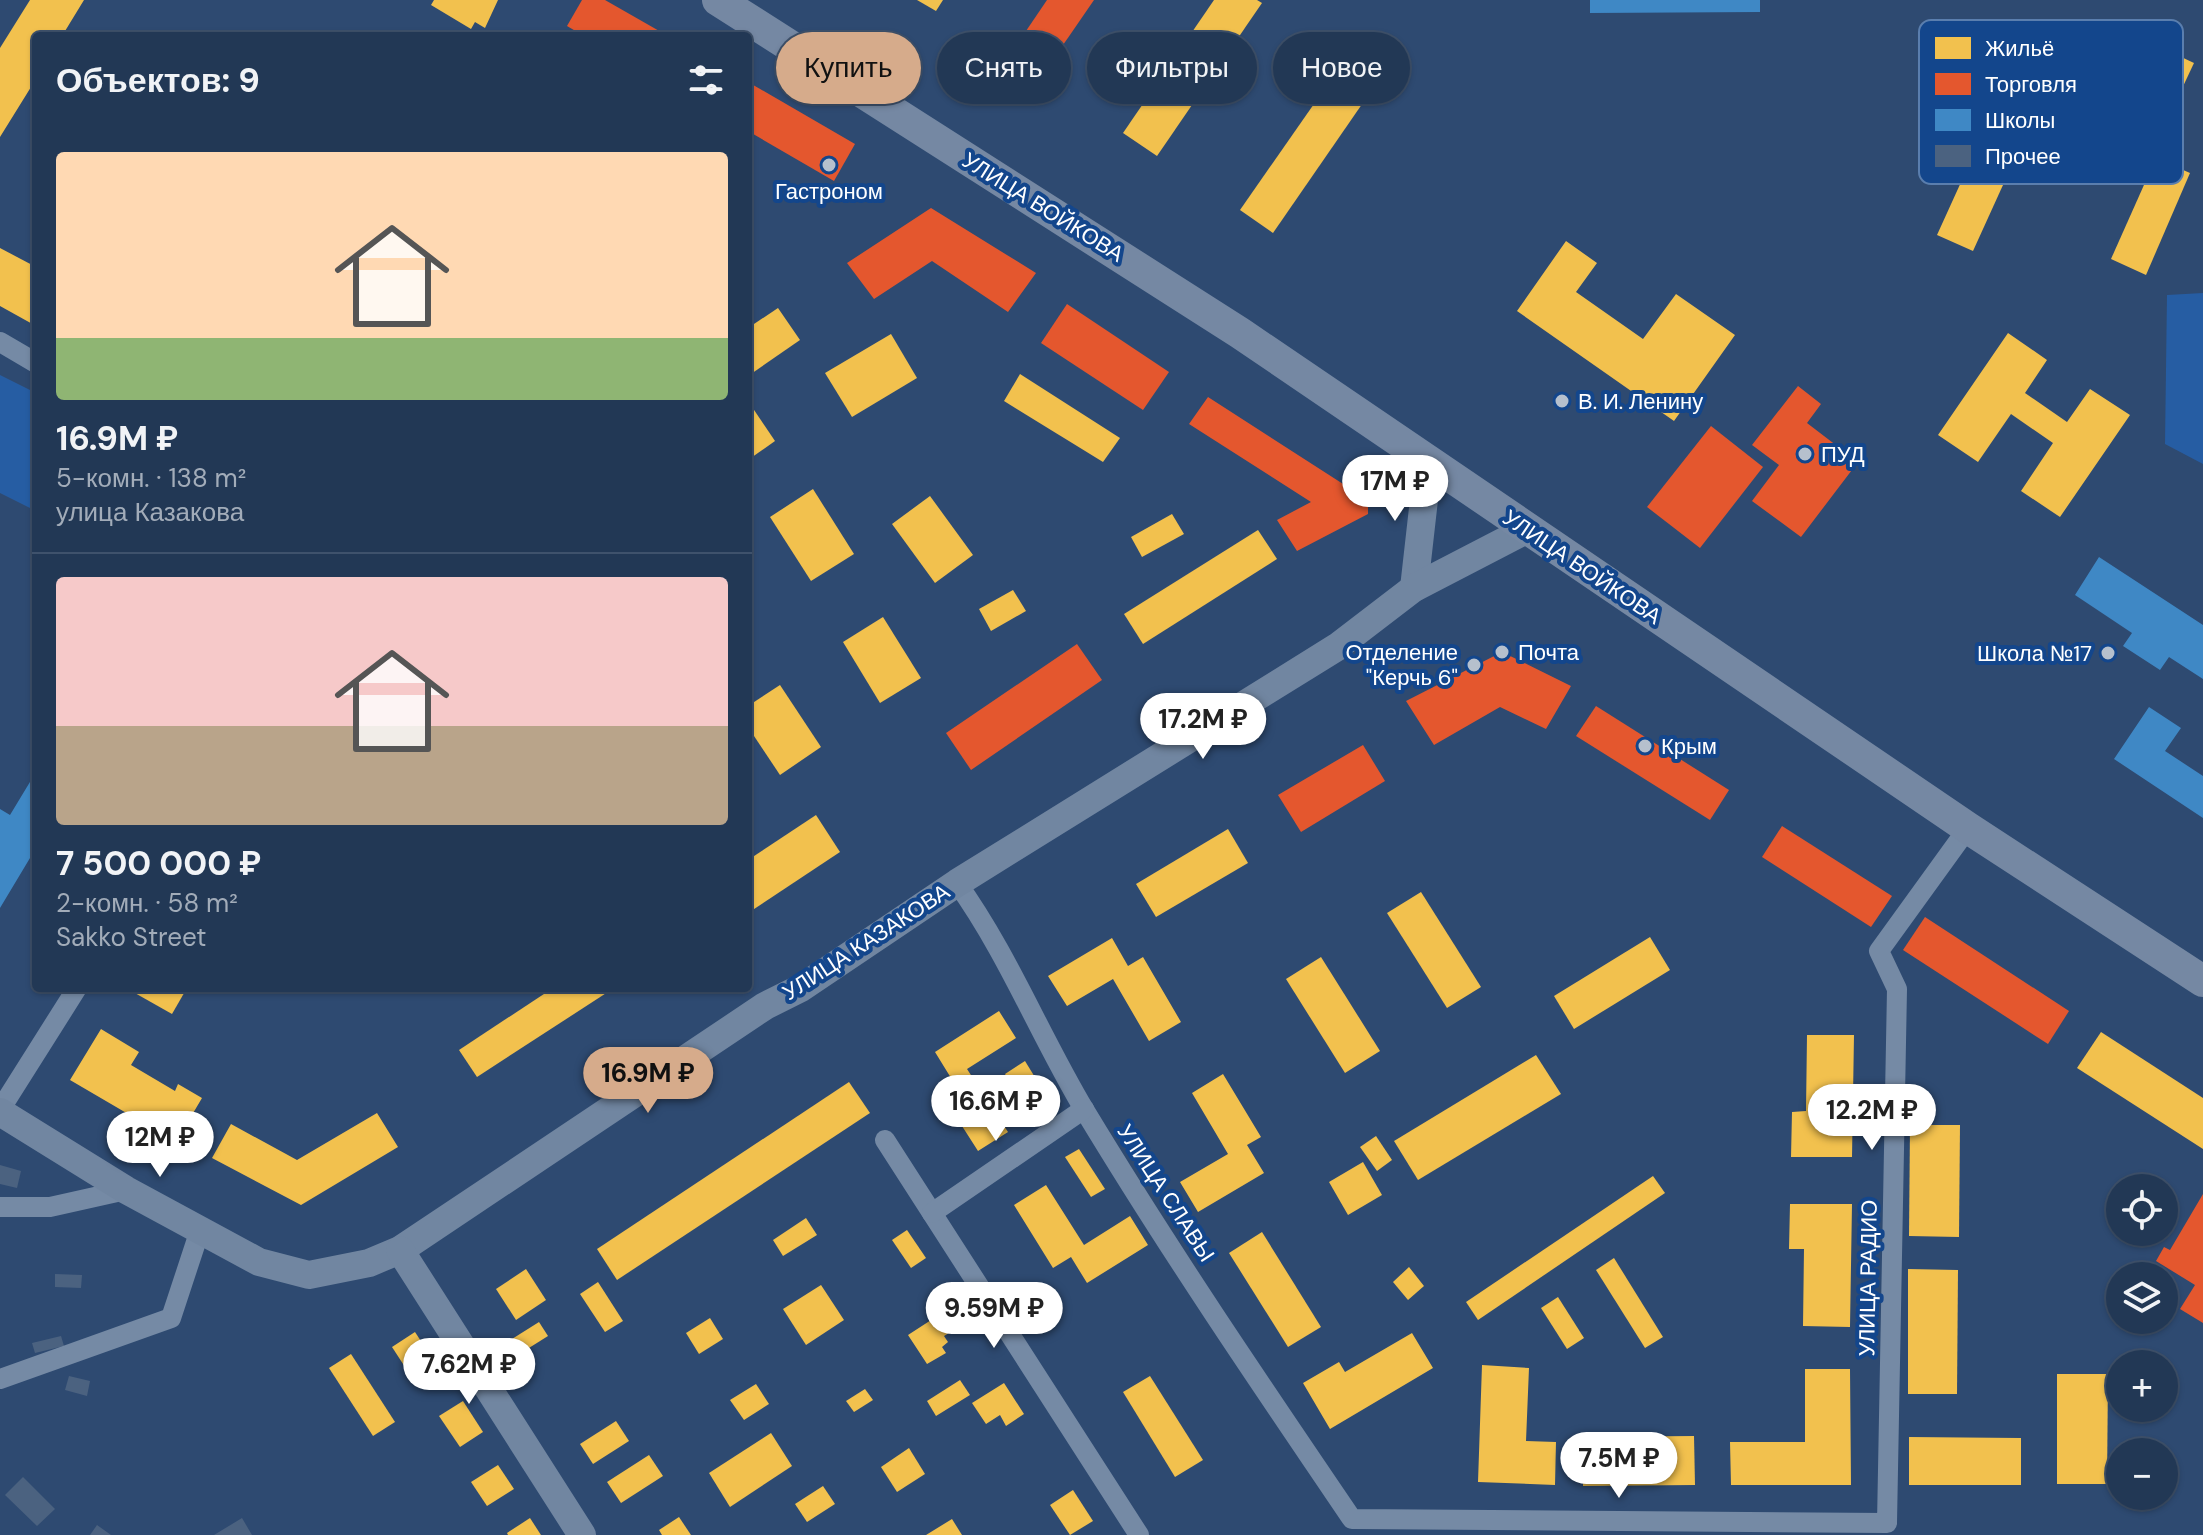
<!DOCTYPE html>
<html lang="ru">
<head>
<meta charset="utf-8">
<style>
  :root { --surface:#223855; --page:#2a3f5b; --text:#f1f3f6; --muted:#a2acb9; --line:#3f526c; --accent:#d6ab8b }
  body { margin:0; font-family:"DM Sans",sans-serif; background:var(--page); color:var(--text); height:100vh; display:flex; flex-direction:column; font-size:30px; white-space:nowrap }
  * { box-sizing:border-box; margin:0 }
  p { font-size:26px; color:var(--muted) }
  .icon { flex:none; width:44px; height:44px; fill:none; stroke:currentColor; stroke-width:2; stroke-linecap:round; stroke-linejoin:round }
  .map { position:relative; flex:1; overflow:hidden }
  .drawer { position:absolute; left:32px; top:32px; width:720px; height:960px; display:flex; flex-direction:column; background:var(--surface); border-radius:8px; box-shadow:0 2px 6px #0004,0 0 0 2px var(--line) }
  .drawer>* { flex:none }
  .top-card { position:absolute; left:776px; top:32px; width:760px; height:72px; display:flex; gap:16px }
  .controls { position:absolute; left:2106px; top:1174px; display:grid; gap:16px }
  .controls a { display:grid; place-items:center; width:72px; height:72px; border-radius:50%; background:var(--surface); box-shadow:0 2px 6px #0004,0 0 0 2px var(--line); font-size:40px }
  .price { position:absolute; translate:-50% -68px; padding:0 18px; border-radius:28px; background:#fff; color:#222; font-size:26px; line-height:52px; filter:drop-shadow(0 2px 4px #0008) }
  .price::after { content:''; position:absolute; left:50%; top:48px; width:24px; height:18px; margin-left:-12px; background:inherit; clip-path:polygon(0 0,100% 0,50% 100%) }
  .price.current { background:var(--accent); color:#111 }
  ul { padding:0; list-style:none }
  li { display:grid; align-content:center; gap:16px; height:424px; padding:0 24px }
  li+li { border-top:2px solid var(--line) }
  li span { display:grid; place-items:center; height:248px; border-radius:8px; color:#555 }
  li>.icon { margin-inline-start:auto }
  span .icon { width:144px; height:144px; fill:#fffc; stroke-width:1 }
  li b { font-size:34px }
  h2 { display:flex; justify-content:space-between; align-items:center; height:96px; padding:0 24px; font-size:34px }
  .pill { padding:0 28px; border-radius:36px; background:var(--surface); box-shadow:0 2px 6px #0004,0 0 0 2px var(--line); font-size:28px; line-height:72px }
  .pill.current { background:var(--accent); color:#111 }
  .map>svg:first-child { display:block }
  .green { fill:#265da3 }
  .homes { fill:#f2c14e }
  .shops { fill:#e4572e }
  .schools { fill:#3f88c5 }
  .building { fill:#4b6280 }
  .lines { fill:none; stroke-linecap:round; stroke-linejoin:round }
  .minor { stroke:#758aa5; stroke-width:20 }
  .secondary { stroke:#7186a1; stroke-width:28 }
  .primary { stroke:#7588a3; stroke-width:32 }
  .poi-dot { fill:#b6c0cd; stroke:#13468c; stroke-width:3 }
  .labels { text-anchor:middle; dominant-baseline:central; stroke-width:8; stroke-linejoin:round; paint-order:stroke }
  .poi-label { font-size:22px; fill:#fff; stroke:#13468c; text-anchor:start }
  .street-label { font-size:22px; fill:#fff; stroke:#13468c }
  .key { fill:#13468c; stroke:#5a7eae; stroke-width:2 }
  .key-label { font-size:22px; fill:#fff }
</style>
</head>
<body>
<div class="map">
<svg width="2203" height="1535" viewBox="0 0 2203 1535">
  <rect width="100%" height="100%" fill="#2e4a71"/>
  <g class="green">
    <polygon points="2203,293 2203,464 2165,444 2167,295"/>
    <polygon points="0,375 36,393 36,511 0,493"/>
  </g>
  <g class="homes">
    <polygon points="30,0 84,0 62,36 36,36 36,79 0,137 0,48"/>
    <polygon points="434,0 498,0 485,28 475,22 471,29 431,5"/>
    <polygon points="917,0 943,0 936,11"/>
    <polygon points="1214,0 1257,0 1262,3 1157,156 1123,133"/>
    <polygon points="2158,46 2194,63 2148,161 2112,144"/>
    <polygon points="1346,58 1378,81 1273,233 1240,210"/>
    <polygon points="2007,81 2043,97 1973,251 1937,235"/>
    <polygon points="2156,158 2190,173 2146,275 2111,259"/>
    <polygon points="1566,241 1597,263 1576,292 1643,339 1676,294 1735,335 1674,421 1517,311"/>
    <polygon points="0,248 36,267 36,326 0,306"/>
    <polygon points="778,308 800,340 748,376 748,328"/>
    <polygon points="2008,333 2047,360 2025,393 2067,422 2090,389 2130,415 2060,517 2021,491 2053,443 2011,414 1978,462 1938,435"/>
    <polygon points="891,334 917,378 852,417 825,373"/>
    <polygon points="1020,374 1120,438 1103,462 1004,401"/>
    <polygon points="748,401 775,441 748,460"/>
    <polygon points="813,489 854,554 811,581 770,517"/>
    <polygon points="930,496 973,555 935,583 892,524"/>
    <polygon points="1172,514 1184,534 1142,557 1131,537"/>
    <polygon points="1258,530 1277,559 1143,644 1124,614"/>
    <polygon points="1013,590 1026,611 991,631 979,609"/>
    <polygon points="883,617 921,678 880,703 843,642"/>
    <polygon points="780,685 821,747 780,775 748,727 748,706"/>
    <polygon points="816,815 840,852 748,913 748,860"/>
    <polygon points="1228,829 1248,863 1156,917 1136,884"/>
    <polygon points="1421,892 1481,987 1447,1008 1387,913"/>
    <polygon points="1650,937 1670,970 1574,1029 1554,996"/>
    <polygon points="1112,938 1128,966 1143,957 1181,1022 1149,1041 1113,979 1067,1006 1048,976"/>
    <polygon points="1321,957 1380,1051 1345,1073 1286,979"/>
    <polygon points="126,988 187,988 172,1014"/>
    <polygon points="553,988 614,988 477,1077 459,1050"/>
    <polygon points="999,1011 1016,1038 967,1069 1008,1132 978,1151 937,1087 951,1078 935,1052"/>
    <polygon points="101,1029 139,1052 131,1065 175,1091 178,1084 202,1098 176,1142 70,1080"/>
    <polygon points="2101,1032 2203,1098 2203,1149 2077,1068"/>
    <polygon points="1807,1035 1854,1035 1852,1157 1791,1157 1792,1112 1806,1111"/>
    <polygon points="1536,1055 1561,1094 1418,1180 1394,1141"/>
    <polygon points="1025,1061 1044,1092 1024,1104 1005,1074"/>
    <polygon points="1223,1074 1261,1137 1247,1145 1264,1173 1198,1212 1180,1182 1228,1154 1192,1093"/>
    <polygon points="849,1082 870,1113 617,1280 597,1249"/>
    <polygon points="377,1113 398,1147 301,1205 212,1158 231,1124 297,1160"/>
    <polygon points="1910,1125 1960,1125 1959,1237 1909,1236"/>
    <polygon points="1376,1136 1392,1160 1377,1171 1360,1147"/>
    <polygon points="1079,1149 1105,1189 1091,1197 1065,1157"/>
    <polygon points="1363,1162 1382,1195 1348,1215 1329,1182"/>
    <polygon points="1653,1176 1665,1193 1478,1320 1466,1302"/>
    <polygon points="1046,1185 1084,1245 1130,1216 1148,1245 1087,1283 1071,1257 1053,1268 1014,1205"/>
    <polygon points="1790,1204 1852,1204 1850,1327 1803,1326 1804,1249 1789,1249"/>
    <polygon points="806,1218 817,1235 783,1256 773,1240"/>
    <polygon points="907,1230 926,1258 911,1268 892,1240"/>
    <polygon points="1262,1232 1321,1327 1288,1347 1229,1253"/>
    <polygon points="1614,1258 1663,1337 1645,1348 1596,1270"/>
    <polygon points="1409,1267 1424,1286 1408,1300 1393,1282"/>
    <polygon points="526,1269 546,1300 516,1320 496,1289"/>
    <polygon points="1908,1269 1958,1270 1957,1394 1908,1394"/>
    <polygon points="598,1282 623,1321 605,1332 580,1294"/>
    <polygon points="821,1285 844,1320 806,1345 783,1309"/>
    <polygon points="1558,1297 1584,1338 1567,1349 1541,1308"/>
    <polygon points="945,1311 957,1328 944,1336 948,1342 942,1347 946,1353 927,1364 908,1335"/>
    <polygon points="710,1318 723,1339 699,1354 686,1333"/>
    <polygon points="539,1322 548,1336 521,1353 512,1339"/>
    <polygon points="415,1332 428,1352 405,1367 392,1347"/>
    <polygon points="1412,1333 1433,1368 1330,1429 1303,1383 1339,1362 1345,1372"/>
    <polygon points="351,1354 395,1422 373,1436 329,1368"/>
    <polygon points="1482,1365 1529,1368 1526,1441 1556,1442 1555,1485 1478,1482"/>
    <polygon points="1805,1369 1850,1369 1851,1485 1731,1485 1730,1442 1805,1442"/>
    <polygon points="2057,1374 2108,1374 2107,1484 2057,1484"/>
    <polygon points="1150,1376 1203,1460 1175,1477 1123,1392"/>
    <polygon points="960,1380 970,1395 936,1416 927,1401"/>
    <polygon points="1004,1383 1024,1414 1006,1426 1000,1415 986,1424 972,1403"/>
    <polygon points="756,1384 769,1404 744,1420 730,1400"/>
    <polygon points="865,1389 873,1400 854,1412 846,1401"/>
    <polygon points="463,1401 483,1432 460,1447 439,1416"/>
    <polygon points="616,1421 629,1441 593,1464 580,1444"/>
    <polygon points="771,1433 792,1466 730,1507 709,1473"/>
    <polygon points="1694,1436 1695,1485 1583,1486 1583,1437"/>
    <polygon points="1909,1437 2021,1438 2021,1485 1909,1485"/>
    <polygon points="909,1448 925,1474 897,1492 881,1467"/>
    <polygon points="649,1455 663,1476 621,1503 607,1482"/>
    <polygon points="498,1465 514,1489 487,1506 471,1482"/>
    <polygon points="823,1486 835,1504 807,1522 795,1504"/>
    <polygon points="1073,1490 1093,1521 1070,1535 1050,1505"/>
    <polygon points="679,1517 691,1535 662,1535 659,1530"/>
    <polygon points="530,1518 541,1535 508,1535 507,1533"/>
    <polygon points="952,1519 962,1535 926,1535"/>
  </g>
  <g class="shops">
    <polygon points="582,0 605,0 668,36 584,36 567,26"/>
    <polygon points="1047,0 1094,0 1041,77 1009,56"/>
    <polygon points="748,82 855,144 834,181 748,131"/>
    <polygon points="931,208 1036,273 1008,312 932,261 874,299 847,263"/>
    <polygon points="1067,304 1169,372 1143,410 1041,343"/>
    <polygon points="1798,386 1821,404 1807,423 1858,462 1801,537 1752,501 1779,465 1752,445"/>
    <polygon points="1208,397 1368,500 1368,514 1297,551 1277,520 1311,502 1189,424"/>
    <polygon points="1711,426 1763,467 1700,548 1647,507"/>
    <polygon points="1077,644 1102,680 971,770 946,733"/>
    <polygon points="1502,652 1571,686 1546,729 1500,707 1434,745 1406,701"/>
    <polygon points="1596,706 1729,790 1710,820 1576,736"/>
    <polygon points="1363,745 1385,781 1301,832 1278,795"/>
    <polygon points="1782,826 1892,896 1871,927 1762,857"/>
    <polygon points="1925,917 2069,1011 2048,1044 1903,950"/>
    <polygon points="2203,1194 2203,1323 2180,1309 2195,1285 2156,1261 2164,1247 2170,1250"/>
  </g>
  <g class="schools">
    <polygon points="1590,0 1760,0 1760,12 1590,13"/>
    <polygon points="2099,557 2203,625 2203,679 2169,657 2160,670 2123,646 2132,633 2075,595"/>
    <polygon points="2149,707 2181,728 2165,751 2203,776 2203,818 2114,759"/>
    <polygon points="36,772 36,848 0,908 0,809 10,815"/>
  </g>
  <g class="building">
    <polygon points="0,1165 21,1171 17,1188 0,1184"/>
    <polygon points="55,1274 82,1275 81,1288 55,1287"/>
    <polygon points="61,1336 64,1346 35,1353 32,1343"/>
    <polygon points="69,1376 90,1381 87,1396 65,1390"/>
    <polygon points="23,1477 55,1509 37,1526 5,1495"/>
    <polygon points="242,1518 252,1535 214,1535"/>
    <polygon points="97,1525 111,1535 90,1535"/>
  </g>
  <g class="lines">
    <g class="minor">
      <polyline points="0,342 36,363"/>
      <path d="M957,883C1008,954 1040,1036 1085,1111C1169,1250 1261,1385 1352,1519L1887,1523L1897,989L1879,951L1968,828"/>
      <polyline points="0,1110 77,988"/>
      <polyline points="885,1140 1139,1535"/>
      <polyline points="0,1207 50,1207 126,1190"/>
      <polyline points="932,1213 1084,1109"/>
      <polyline points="0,1379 171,1318 200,1230"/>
    </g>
    <g class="secondary">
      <polyline points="1414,588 1428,464"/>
      <polyline points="0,1112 126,1190 259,1262 309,1275 369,1263 400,1250 765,1006 801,988 957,883 1337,647 1414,588 1526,530"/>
      <polyline points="400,1250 582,1535"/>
    </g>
    <polyline class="primary" points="718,0 1240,333 1968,828 2203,981"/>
  </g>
  <g class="poi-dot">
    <circle cx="829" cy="165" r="8"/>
    <circle cx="1562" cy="401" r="8"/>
    <circle cx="1805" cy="454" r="8"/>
    <circle cx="1502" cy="652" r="8"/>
    <circle cx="2108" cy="653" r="8"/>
    <circle cx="1474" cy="665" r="8"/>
    <circle cx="1645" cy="746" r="8"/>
  </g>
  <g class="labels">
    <g class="poi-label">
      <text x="829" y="191" text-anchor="middle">Гастроном</text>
      <text x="1578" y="401">В. И. Ленину</text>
      <text x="1821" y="454">ПУД</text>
      <text x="1458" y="652" text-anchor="end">Отделение<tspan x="1458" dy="25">"Керчь 6"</tspan></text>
      <text x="1518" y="652">Почта</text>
      <text x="2092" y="653" text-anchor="end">Школа №17</text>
      <text x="1661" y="746">Крым</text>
    </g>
    <g class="street-label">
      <text transform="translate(1043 207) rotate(32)">УЛИЦА ВОЙКОВА</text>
      <text transform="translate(1582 567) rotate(34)">УЛИЦА ВОЙКОВА</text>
      <text transform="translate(866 942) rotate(-33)">УЛИЦА КАЗАКОВА</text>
      <text transform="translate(1166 1193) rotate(57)">УЛИЦА СЛАВЫ</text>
      <text transform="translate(1868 1278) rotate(-89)">УЛИЦА РАДИО</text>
    </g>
  </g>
  <rect x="1919" y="20" width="264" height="164" rx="12" class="key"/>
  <rect x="1935" y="37" width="36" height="22" fill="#f2c14e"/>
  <rect x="1935" y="73" width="36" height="22" fill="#e4572e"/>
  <rect x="1935" y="109" width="36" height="22" fill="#3f88c5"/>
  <rect x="1935" y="145" width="36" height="22" fill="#4b6280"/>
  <g class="key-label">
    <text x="1985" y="56">Жильё</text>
    <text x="1985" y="92">Торговля</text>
    <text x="1985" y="128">Школы</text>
    <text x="1985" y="164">Прочее</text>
  </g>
</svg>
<div class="controls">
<a><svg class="icon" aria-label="locate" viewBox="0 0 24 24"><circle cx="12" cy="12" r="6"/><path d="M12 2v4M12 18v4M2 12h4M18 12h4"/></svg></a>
<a><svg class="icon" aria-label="layers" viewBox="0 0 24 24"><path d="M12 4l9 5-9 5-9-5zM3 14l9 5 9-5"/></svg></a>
<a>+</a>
<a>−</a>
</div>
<b class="price" style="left:1395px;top:523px">17M ₽</b>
<b class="price" style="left:1203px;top:761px">17.2M ₽</b>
<b class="price current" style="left:648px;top:1115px">16.9M ₽</b>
<b class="price" style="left:996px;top:1143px">16.6M ₽</b>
<b class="price" style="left:1872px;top:1152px">12.2M ₽</b>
<b class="price" style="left:160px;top:1179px">12M ₽</b>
<b class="price" style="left:994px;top:1350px">9.59M ₽</b>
<b class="price" style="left:469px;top:1406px">7.62M ₽</b>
<b class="price" style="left:1619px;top:1500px">7.5M ₽</b>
<div class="top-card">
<a class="pill current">Купить</a>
<a class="pill">Снять</a>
<a class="pill">Фильтры</a>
<a class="pill">Новое</a>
</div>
<section class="drawer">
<h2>Объектов: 9<svg class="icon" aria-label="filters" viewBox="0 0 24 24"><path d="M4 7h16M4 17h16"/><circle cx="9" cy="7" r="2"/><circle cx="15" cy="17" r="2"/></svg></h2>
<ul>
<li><span style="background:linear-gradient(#ffd9b3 75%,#8fb573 0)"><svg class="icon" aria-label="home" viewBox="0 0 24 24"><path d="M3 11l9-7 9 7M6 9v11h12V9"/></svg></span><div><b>16.9M ₽</b><p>5-комн. · 138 m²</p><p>улица Казакова</p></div></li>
<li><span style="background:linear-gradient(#f6c9c9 60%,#b9a48a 0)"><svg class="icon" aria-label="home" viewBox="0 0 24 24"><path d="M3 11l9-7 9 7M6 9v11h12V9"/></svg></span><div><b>7 500 000 ₽</b><p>2-комн. · 58 m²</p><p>Sakko Street</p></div></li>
</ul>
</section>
</div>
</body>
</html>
